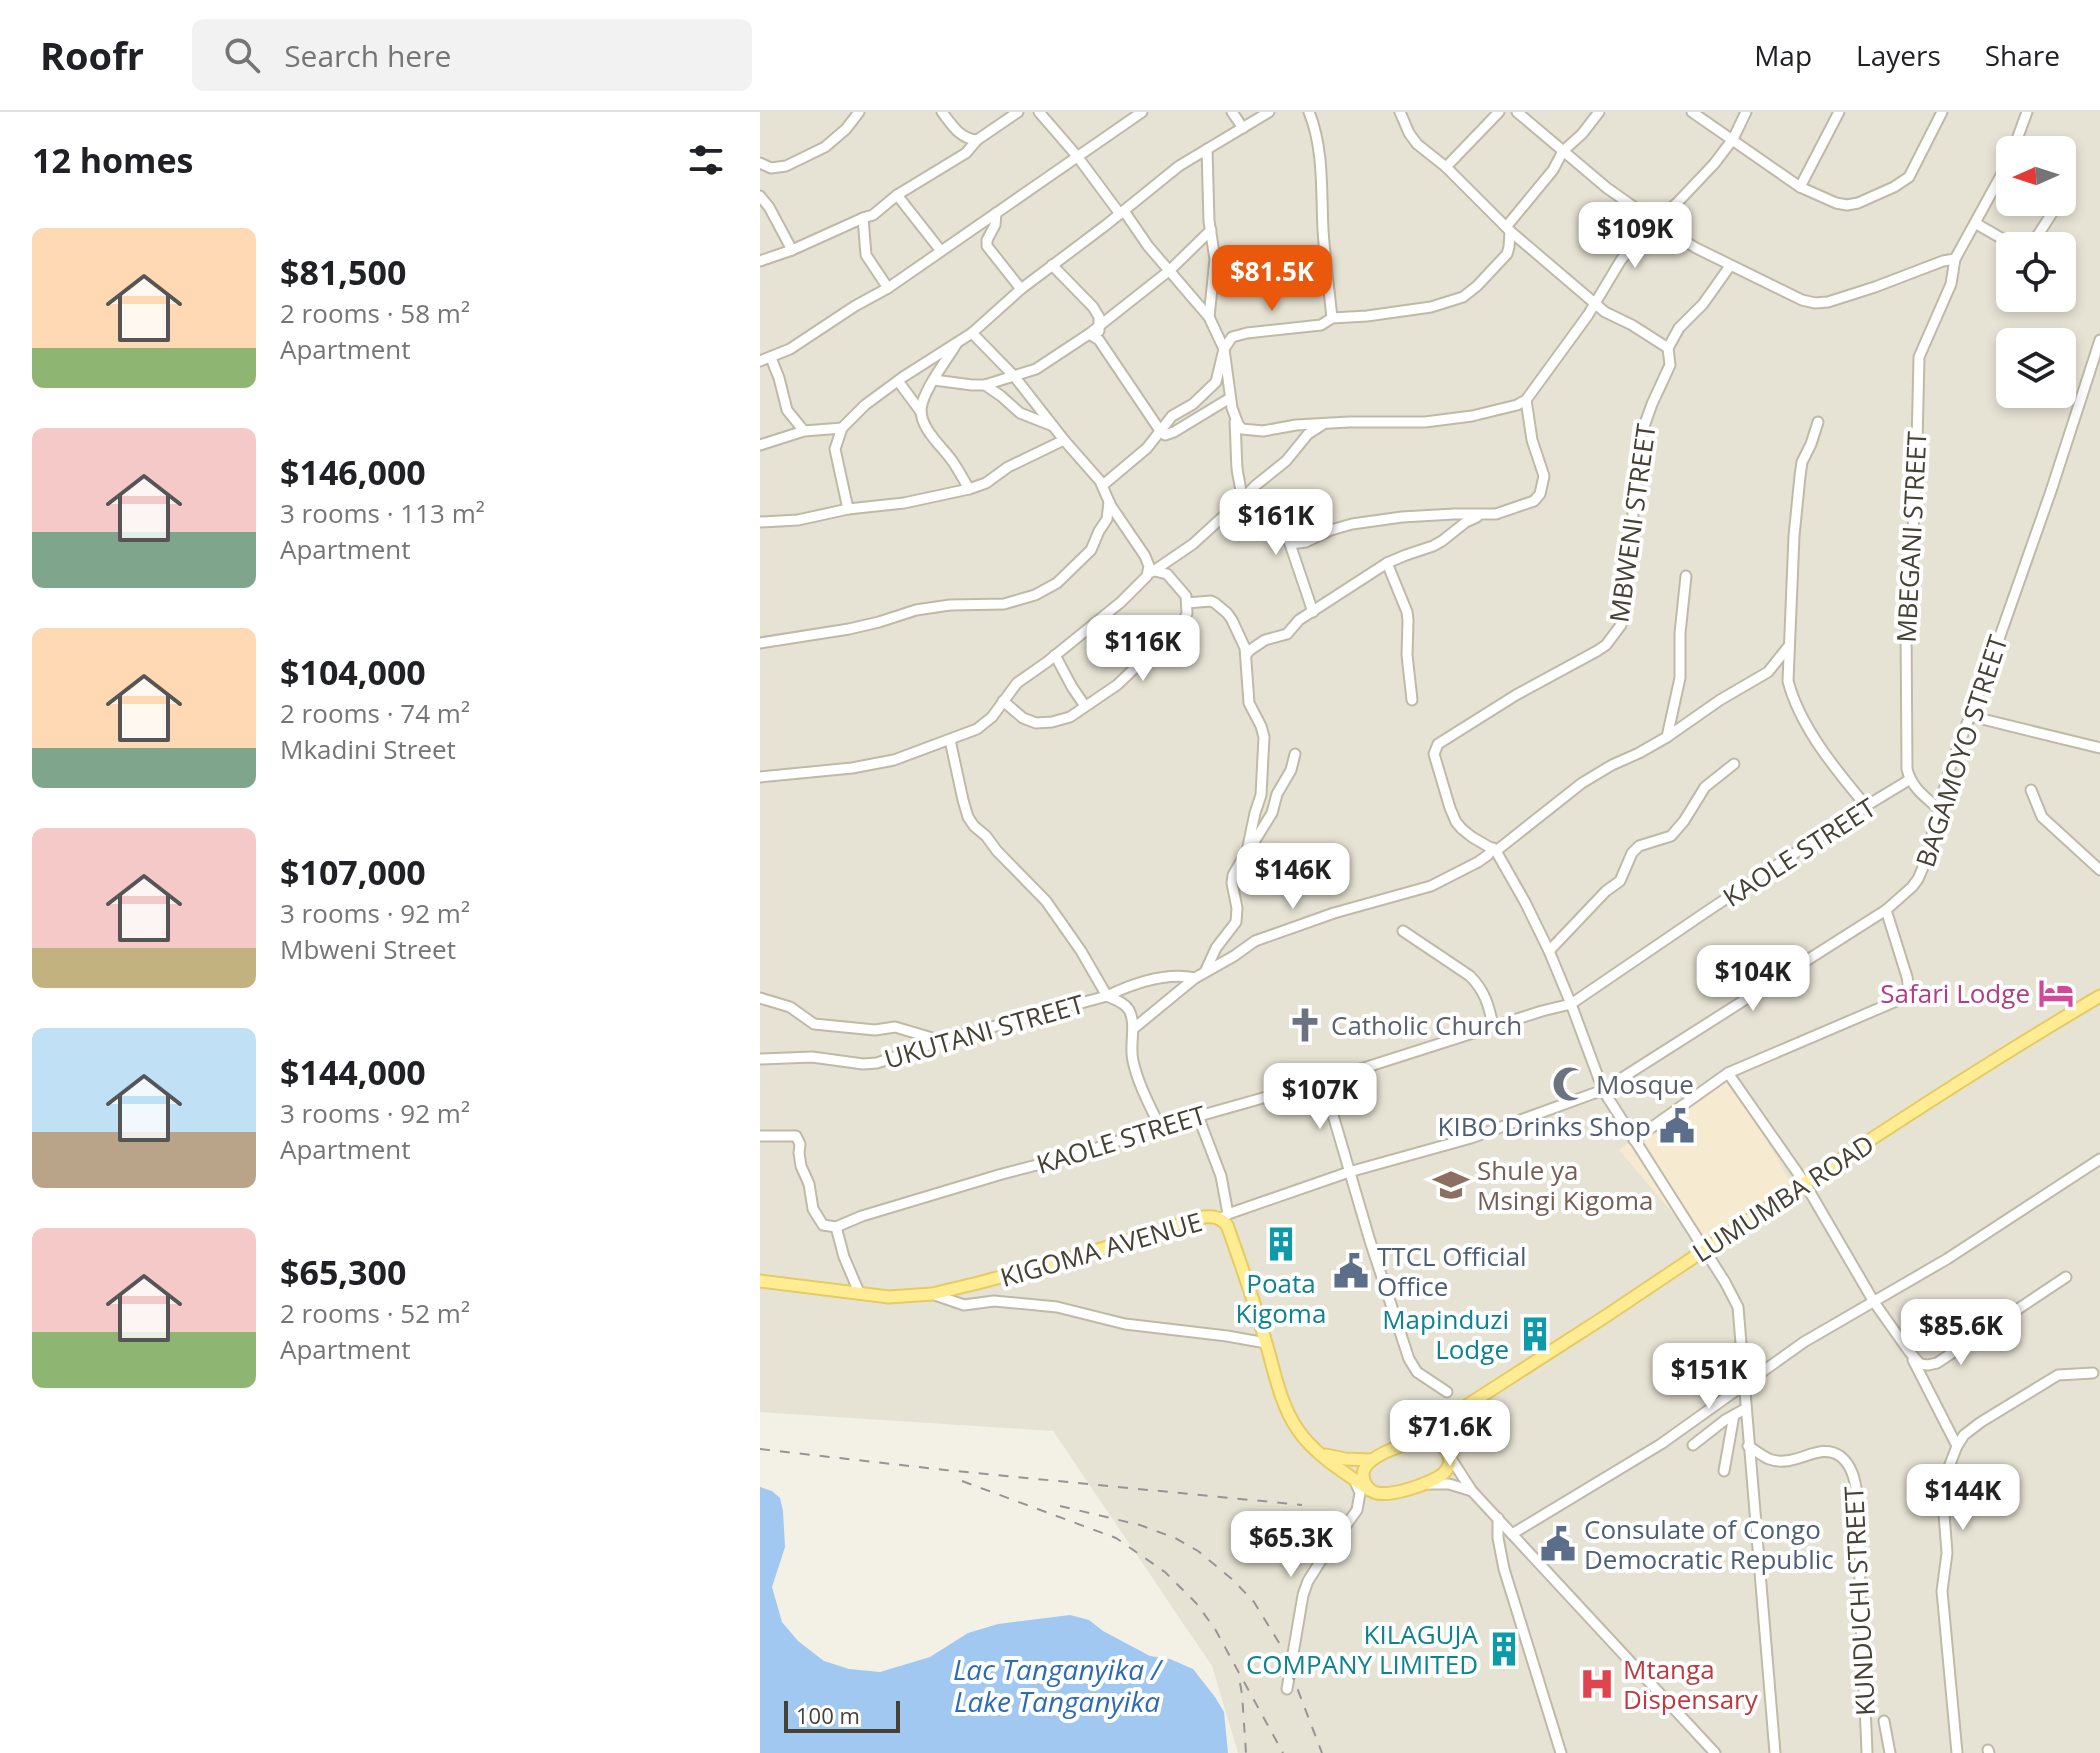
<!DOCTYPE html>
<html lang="en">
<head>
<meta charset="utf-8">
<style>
  :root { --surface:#fff; --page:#f2f2f2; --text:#202124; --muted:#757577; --line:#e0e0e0; --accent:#ea580c }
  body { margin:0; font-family:"Open Sans",sans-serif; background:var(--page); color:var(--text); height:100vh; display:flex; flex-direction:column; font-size:30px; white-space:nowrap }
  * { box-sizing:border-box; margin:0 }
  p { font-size:26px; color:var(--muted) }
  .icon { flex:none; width:44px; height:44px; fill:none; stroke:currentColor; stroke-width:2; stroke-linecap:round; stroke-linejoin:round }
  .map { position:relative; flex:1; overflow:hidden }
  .drawer { display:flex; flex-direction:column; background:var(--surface); width:760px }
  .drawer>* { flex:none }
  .needle { width:52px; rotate:267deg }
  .fabs { position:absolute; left:1236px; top:24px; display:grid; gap:16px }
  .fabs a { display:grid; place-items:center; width:80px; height:80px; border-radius:12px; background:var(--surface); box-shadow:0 4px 12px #0003; font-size:40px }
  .scale { position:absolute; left:24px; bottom:20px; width:116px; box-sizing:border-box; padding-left:8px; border:4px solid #464135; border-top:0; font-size:22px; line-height:28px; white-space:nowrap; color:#464135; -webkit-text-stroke:6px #fff; paint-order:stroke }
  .price { position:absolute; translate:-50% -68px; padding:0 18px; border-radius:16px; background:#fff; color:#222; font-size:26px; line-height:52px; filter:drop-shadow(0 2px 4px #0008) }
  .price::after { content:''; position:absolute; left:50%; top:48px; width:24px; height:18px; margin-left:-12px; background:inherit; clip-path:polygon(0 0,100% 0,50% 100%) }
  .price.selected { background:var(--accent); color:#fff }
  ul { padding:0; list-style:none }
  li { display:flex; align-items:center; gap:24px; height:200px; padding:0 32px }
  li span { display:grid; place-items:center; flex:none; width:224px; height:160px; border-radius:12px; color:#555 }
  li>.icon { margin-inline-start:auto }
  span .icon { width:96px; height:96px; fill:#fffc; stroke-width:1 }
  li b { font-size:34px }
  h2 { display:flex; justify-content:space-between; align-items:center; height:96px; padding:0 32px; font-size:34px }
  header { display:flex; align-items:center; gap:48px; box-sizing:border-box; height:112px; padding:0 40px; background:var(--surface); border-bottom:2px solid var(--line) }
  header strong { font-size:38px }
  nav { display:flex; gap:44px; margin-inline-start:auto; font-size:28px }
  .search { width:560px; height:72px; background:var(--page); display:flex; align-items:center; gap:20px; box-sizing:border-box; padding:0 28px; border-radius:12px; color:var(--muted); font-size:30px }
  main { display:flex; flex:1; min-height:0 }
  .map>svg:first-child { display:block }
  .residential { fill:#e7e3d4; fill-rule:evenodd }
  .commercial { fill:#f6ead0 }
  .water { fill:#a1c8f1 }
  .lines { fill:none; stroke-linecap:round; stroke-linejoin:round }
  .minor-casing { stroke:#bfb9a8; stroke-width:13 }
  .major-casing { stroke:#e5cb61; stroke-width:15 }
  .minor { stroke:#fff; stroke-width:9 }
  .major { stroke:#ffec93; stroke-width:11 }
  .rail { stroke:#959595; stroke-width:2; stroke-dasharray:10 10; stroke-linecap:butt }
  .labels { text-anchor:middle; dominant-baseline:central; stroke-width:8; stroke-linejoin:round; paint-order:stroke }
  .street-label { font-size:26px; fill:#464135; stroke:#fff }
  .hotel-label { font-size:26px; fill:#b23c85; stroke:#fff; text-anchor:end }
  .worship-label { font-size:26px; fill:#5b616d; stroke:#fff; text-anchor:start }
  .service-label { font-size:26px; fill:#4e5e75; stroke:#fff; text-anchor:start }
  .education-label { font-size:26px; fill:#785e54; stroke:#fff; text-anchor:start }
  .culture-label { font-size:26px; fill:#0d838f; stroke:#fff; text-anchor:end }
  .health-label { font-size:26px; fill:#be3a42; stroke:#fff; text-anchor:start }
  .water-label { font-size:28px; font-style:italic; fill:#2d6cb3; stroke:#fff }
</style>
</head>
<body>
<header>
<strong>Roofr</strong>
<div class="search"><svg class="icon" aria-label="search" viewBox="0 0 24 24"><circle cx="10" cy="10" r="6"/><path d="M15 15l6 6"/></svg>Search here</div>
<nav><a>Map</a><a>Layers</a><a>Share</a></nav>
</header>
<main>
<section class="drawer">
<h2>12 homes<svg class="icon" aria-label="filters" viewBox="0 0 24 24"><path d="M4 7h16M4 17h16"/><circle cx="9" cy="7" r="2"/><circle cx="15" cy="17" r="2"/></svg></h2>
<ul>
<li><span style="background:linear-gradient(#ffd9b3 75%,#8fb573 0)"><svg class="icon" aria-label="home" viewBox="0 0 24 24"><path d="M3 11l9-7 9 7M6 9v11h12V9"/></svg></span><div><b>$81,500</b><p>2 rooms · 58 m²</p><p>Apartment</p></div></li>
<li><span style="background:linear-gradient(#f6c9c9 65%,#7fa58c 0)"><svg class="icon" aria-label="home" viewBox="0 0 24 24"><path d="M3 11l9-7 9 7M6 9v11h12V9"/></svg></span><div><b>$146,000</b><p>3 rooms · 113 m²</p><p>Apartment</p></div></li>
<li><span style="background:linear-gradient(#ffd9b3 75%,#7fa58c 0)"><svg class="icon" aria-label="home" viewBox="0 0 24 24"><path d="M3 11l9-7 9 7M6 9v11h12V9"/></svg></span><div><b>$104,000</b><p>2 rooms · 74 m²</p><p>Mkadini Street</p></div></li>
<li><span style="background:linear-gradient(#f6c9c9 75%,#c2b280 0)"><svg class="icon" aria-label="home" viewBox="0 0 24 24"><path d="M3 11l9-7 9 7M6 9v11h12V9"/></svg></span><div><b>$107,000</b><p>3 rooms · 92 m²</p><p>Mbweni Street</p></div></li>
<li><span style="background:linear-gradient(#bfe0f5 65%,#b9a48a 0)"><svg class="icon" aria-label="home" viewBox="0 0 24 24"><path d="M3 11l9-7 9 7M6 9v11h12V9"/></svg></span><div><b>$144,000</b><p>3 rooms · 92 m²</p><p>Apartment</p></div></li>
<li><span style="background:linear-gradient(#f6c9c9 65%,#8fb573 0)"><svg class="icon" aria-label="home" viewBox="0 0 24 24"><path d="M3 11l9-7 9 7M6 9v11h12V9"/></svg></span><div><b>$65,300</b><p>2 rooms · 52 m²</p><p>Apartment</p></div></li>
</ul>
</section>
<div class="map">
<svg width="1340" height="1641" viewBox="0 0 1340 1641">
  <rect width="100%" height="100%" fill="#f3f0e6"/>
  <path class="residential" d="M0,0H1340V1641H478L452,1554L293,1319L0,1300ZM1250,38H1302V90H1250ZM1250,134H1302V186H1250ZM1250,230H1302V282H1250Z"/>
  <polygon class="commercial" points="966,958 1033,1074 946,1140 859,1038"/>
  <polygon class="water" points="0,1375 12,1379 20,1386 23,1399 25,1435 12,1475 22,1510 38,1529 64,1549 89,1557 120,1560 170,1545 208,1521 238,1512 310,1503 329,1508 343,1519 390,1544 410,1547 433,1557 455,1585 464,1600 468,1641 0,1641"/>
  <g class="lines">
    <g class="minor-casing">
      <g id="minor">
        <path d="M182,0C192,13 200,27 217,28"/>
        <polyline points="279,0 317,44 360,102"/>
        <polyline points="472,0 483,16"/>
        <path d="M549,0C564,37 561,79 563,118C565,148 569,177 572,206"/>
        <polyline points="640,0 649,21 657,32 686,55 750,119 845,200 872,213 908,236"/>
        <polyline points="757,0 847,76 908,119 936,136 1042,188 1055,191 1068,190 1115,175 1183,149 1195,147 1250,47"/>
        <polyline points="932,0 1040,75 1076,91 1087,93 1098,91 1134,75 1149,65 1182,0"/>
        <polyline points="447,37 449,109 455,147 449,205"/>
        <polyline points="1253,38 1267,0"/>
        <polyline points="0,51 11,56 26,54 65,35 86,17 99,0"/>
        <polyline points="686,55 739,0"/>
        <polyline points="1040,75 1079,0"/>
        <polyline points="137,83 181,139"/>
        <polyline points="0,84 9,95 32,138 103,106 113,103 137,83 206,41 217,28 258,0"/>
        <polyline points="364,99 388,134 449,205 464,237 472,296 478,312 482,317 503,319 536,313 589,310 665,310 712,304 757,293 766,288 828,203 861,148 894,110 917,91 954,52 973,27 986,0"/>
        <polyline points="236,101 235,113 227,128 227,134 261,177"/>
        <polyline points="103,106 106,143 128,176"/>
        <polyline points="1215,111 1241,126 1265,132 1276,126 1294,98"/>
        <polyline points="746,115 793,58 803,39 822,22 839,0"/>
        <polyline points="0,149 32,138"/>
        <polyline points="292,153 333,195 339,205 339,219"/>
        <polyline points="970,154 943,192 919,216 908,236 910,253 892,292 882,320 861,513 846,533 837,539 756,583 678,632 674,642 690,696 696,710 702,717 712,725 736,739 765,790 789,839 811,892 843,978 965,1170 978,1195 1015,1641"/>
        <polyline points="329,222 339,228 401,320 405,323 414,320 470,286"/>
        <path d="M197,231C187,248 163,278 161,297C160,317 183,335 193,350C199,359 204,368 209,377"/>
        <polyline points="11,246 19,266 27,298 44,319"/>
        <polyline points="0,249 30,237 95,194 128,176 382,0"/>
        <polyline points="174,268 212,273 225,273 241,284 260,301 293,314"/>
        <polyline points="138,269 161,300"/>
        <polyline points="225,273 276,257 329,222 410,158 451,118"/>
        <path d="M1058,310L1051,332L1042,350L1040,364L1034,424L1028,569C1040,615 1076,658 1106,694"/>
        <polyline points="0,333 44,319 82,316"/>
        <polyline points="343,373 387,336 412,304 433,292 456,270 464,237 472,225 487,221 561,213 572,206 607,204 671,195 703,185 717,174 747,142 749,135 750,119"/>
        <polyline points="484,386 497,394 499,403 529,429 553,500"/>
        <polyline points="482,387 496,373 526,349 548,322 562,313"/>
        <polyline points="88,397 75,337 82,316 105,293 143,265 212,221 261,177 346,113 419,54 509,0"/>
        <polyline points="0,410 38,408 88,397 144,391 209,377 226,371 248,355 304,328"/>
        <polyline points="530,432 546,430 571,418 592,412 642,405 694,402 736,402 774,389 780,382 784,364 772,328 766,288"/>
        <polyline points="627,451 647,500 648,508 647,543 652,588"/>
        <path d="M392,460L433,432L480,389C483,377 478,368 477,356C476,341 476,325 475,310"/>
        <polyline points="427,491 451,489 455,491 467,501 472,508 485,536 489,591 501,614 504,625 501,683 495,701 487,739 473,763 472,771 477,796 476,810 456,836 445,860"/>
        <polyline points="0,531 89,517 119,510 156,498 190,493 244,492 275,483 297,471 331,438 339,419 347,407 349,390"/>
        <polyline points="295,543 312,575 325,594"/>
        <polyline points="486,543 490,538 505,528 527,522 539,508 627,451 646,443 673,434 682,429 706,410 717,405"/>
        <polyline points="243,589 263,606 276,611 292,610 310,605 357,573 378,553 417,525 427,501 426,484 407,462 395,459"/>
        <polyline points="1210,604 1340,636"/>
        <polyline points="907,625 920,566 920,521 926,464"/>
        <path d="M190,628L203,688L208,705L214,714L226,724L237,739L286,789L321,839L347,884C372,872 407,860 435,866"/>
        <polyline points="0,665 92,656 134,648 217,617 232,605 257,571 287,550 361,490 387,464 389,454 385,444 351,394 340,369 304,328 254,264 212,221"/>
        <polyline points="1271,678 1282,705 1340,758"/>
        <path d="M1179,697C1165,685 1151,675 1147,657L1146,514L1156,375L1159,245L1191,172L1195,147"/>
        <polyline points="494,730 512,701 517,682 531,658 535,642"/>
        <polyline points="736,739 822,671 852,653 879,641 907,625 960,588 1008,560 1028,535"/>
        <path d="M643,819L710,864C725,879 729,894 733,914"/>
        <polyline points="789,839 846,779 860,769 872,741 879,734 911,724 924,709 945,675 974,652"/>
        <polyline points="0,886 30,895 54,912 115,918 135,915 179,928"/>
        <polyline points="373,917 435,866 474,844 495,829 574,801 671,774 718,750 728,743 733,736"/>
        <path d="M0,947L52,945L103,952L117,951L180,929L347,884C355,888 364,890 369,898C377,913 369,933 373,949C378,972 390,994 400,1015"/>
        <polyline points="968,961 1044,1070 1114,1190 1148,1238 1160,1252 1168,1253 1177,1251 1306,1165"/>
        <polyline points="563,969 610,1129 649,1247 657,1260 687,1280"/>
        <polyline points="438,1004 461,1064 468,1102"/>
        <polyline points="0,1024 36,1024 40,1032 39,1041 41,1054 49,1072 53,1097 63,1113 76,1115 102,1104 242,1062 319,1042 400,1015 563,969 782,899 811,892 946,800 1106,694 1149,668"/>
        <path d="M874,1028L968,961L1141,887C1149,880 1149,875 1147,865L1126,798"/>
        <polyline points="461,1107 468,1102 589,1060 711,1026 843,978 1126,798 1152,775 1158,767 1164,753 1190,656 1234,541 1291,379 1340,228"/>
        <polyline points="76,1115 84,1145 99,1180"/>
        <polyline points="172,1182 204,1193 234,1189 297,1195 365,1212 467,1224 506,1231"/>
        <polyline points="1153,1248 1197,1334"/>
        <polyline points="933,1333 965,1308 985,1297"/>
        <path d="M988,1334C995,1338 1002,1344 1009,1347C1036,1357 1058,1329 1080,1344C1092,1353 1095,1368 1097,1382C1102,1412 1099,1444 1100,1474C1101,1530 1105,1585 1107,1641"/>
        <polyline points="690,1345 712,1379 955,1641"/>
        <polyline points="964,1359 974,1303"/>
        <polyline points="668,1372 689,1372 712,1379"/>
        <polyline points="738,1406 738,1426 744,1457 801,1641"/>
        <polyline points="752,1422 901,1332 1044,1230 1187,1147 1340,1047"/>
        <polyline points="527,1577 543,1483 548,1469 560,1450 597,1398 600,1381 594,1367"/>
        <polyline points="1124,1609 1130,1641"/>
        <polyline points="1228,1638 1229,1641"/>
        <polyline points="1197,1641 1182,1479 1187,1441 1183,1389 1189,1355 1197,1334 1204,1323 1221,1310 1298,1263 1333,1261"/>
      </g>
    </g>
    <g class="major-casing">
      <g id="major">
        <path d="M0,1169L129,1185L172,1182L218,1171L322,1143L443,1105C454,1104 459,1105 467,1113C481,1152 495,1191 506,1231C515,1261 520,1292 538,1318C555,1343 585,1361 610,1378"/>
        <path d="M666,1328L678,1329L688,1340L690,1350C688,1356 688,1357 684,1361C673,1371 625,1388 612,1379C607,1376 603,1369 603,1363C603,1343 650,1330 666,1328Z"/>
        <path d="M647,1332C713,1289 780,1247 846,1204C1009,1095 1171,984 1340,884"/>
        <polyline points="566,1343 585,1347 612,1348"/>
        <path d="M690,1345C699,1328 699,1310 709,1293"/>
      </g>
    </g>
    <use href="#minor" class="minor"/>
    <use href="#major" class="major"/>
    <g class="rail">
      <polyline points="0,1337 185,1358 542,1393"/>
      <polyline points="202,1369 356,1426 405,1460 436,1491 455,1517 523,1641"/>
      <polyline points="300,1394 380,1413 415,1426 438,1439 473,1468 494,1490 521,1534 562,1641"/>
      <polyline points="480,1571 482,1582 486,1641"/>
    </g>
  </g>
  <defs>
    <g id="hotel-bare" transform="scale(2.76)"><path d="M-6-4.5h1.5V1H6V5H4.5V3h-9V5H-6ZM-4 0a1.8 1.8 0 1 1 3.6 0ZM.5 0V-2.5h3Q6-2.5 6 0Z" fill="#d1479c" stroke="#fff" stroke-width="2.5" paint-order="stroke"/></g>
    <g id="church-bare" transform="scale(2.76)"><path d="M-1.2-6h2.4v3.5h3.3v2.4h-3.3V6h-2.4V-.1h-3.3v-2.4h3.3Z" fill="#6b7280" stroke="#fff" stroke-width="2.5" paint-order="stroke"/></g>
    <g id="mosque-bare" transform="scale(2.76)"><path d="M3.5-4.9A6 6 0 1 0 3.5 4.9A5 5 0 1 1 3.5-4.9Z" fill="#6b7280" stroke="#fff" stroke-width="2.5" paint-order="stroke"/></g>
    <g id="civic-bare" transform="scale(2.76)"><path d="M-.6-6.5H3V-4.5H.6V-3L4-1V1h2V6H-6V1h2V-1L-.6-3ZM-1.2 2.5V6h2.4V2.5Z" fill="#5c6f8a" stroke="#fff" stroke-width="2.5" paint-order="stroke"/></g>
    <g id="school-bare" transform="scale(2.76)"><path d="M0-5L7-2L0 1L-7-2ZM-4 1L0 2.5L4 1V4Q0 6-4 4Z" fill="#8d6e63" stroke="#fff" stroke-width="2.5" paint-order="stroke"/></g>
    <g id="building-bare" transform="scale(2.76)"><path d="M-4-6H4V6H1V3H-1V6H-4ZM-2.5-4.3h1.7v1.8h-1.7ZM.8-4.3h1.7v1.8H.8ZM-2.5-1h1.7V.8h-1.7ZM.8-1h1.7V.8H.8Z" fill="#0f9aa8" stroke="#fff" stroke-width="2.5" paint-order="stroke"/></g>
    <g id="hospital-bare" transform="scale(2.76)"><path d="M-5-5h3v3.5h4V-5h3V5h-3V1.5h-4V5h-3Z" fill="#e0444e" stroke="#fff" stroke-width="2.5" paint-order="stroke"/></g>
  </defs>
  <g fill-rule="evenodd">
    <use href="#hotel-bare" x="1296" y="881"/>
    <use href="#church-bare" x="545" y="913"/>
    <use href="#mosque-bare" x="810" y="972"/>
    <use href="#civic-bare" x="917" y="1014"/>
    <use href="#school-bare" x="691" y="1073"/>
    <use href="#building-bare" x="521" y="1132"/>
    <use href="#civic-bare" x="591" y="1159"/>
    <use href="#building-bare" x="775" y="1222"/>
    <use href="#civic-bare" x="798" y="1432"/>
    <use href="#building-bare" x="744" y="1537"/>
    <use href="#hospital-bare" x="837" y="1572"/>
  </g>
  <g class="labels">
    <g class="street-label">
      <text transform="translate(872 411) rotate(-82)">MBWENI STREET</text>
      <text transform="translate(1151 425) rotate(-87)">MBEGANI STREET</text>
      <text transform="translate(1201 639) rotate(-72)">BAGAMOYO STREET</text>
      <text transform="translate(1039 740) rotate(-33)">KAOLE STREET</text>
      <text transform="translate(224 919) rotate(-16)">UKUTANI STREET</text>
      <text transform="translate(361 1027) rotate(-17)">KAOLE STREET</text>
      <text transform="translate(1023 1086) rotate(-33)">LUMUMBA ROAD</text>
      <text transform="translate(341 1137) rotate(-16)">KIGOMA AVENUE</text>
      <text transform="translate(1099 1489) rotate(-93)">KUNDUCHI STREET</text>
    </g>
    <g class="hotel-label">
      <text x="1270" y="881">Safari Lodge</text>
    </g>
    <g class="worship-label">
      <text x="571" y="913">Catholic Church</text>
      <text x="836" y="972">Mosque</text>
    </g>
    <g class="service-label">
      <text x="891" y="1014" text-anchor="end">KIBO Drinks Shop</text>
      <text x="617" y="1144">TTCL Official<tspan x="617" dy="30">Office</tspan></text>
      <text x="824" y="1417">Consulate of Congo<tspan x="824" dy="30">Democratic Republic</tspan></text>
    </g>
    <g class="education-label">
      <text x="717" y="1058">Shule ya<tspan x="717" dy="30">Msingi Kigoma</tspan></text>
    </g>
    <g class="culture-label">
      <text x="521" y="1171" text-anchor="middle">Poata<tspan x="521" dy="30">Kigoma</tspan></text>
      <text x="749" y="1207">Mapinduzi<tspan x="749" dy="30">Lodge</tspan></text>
      <text x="718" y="1522">KILAGUJA<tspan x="718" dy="30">COMPANY LIMITED</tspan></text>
    </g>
    <g class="health-label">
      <text x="863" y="1557">Mtanga<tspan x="863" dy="30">Dispensary</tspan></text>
    </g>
    <g class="water-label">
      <text x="297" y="1557">Lac Tanganyika /<tspan x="297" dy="32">Lake Tanganyika</tspan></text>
    </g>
  </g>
</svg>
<div class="fabs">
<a><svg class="needle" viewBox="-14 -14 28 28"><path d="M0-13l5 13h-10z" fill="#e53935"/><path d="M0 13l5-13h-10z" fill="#757577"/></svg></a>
<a><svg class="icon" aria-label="locate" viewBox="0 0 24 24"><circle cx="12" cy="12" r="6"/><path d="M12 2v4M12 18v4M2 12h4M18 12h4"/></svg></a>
<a><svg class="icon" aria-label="layers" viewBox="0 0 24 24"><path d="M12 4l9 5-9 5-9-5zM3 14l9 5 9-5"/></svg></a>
</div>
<div class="scale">100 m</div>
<b class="price" style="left:875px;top:158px">$109K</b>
<b class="price selected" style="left:512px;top:201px">$81.5K</b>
<b class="price" style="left:516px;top:445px">$161K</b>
<b class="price" style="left:383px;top:571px">$116K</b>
<b class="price" style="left:533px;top:799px">$146K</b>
<b class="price" style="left:993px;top:901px">$104K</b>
<b class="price" style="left:560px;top:1019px">$107K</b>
<b class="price" style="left:1201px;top:1255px">$85.6K</b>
<b class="price" style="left:949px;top:1299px">$151K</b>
<b class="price" style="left:690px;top:1356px">$71.6K</b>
<b class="price" style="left:1203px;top:1420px">$144K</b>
<b class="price" style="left:531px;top:1467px">$65.3K</b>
</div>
</main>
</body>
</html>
